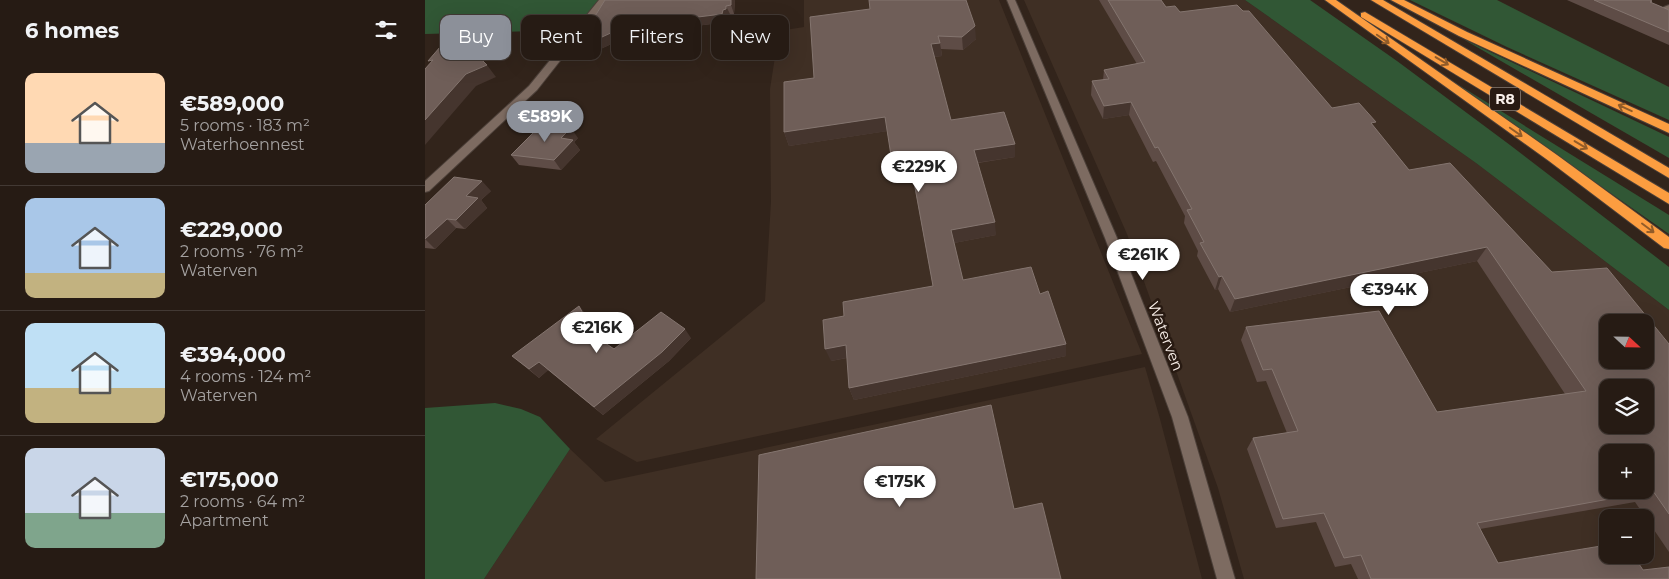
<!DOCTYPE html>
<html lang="en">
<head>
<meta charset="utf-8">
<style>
  :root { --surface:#261b14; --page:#2e241d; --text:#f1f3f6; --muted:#a4a1a0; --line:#423934; --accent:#8c9099 }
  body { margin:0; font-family:Montserrat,sans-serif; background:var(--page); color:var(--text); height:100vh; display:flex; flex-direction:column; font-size:19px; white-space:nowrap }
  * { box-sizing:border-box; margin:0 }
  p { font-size:16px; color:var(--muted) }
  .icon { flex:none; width:28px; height:28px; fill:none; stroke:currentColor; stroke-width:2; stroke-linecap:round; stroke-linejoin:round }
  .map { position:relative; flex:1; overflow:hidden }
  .details { display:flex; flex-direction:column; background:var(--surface); width:425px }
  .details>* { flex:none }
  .top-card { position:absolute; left:15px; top:15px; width:475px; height:45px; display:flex; gap:10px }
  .needle { width:32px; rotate:112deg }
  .fabs { position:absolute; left:1174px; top:314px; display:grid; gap:10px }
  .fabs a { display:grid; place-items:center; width:55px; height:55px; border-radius:10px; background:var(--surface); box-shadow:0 5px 20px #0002,0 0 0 1px var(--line); font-size:25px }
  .price { position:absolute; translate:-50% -42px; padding:0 11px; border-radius:18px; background:#fff; color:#222; font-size:16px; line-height:32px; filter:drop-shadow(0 1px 2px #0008) }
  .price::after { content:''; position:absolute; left:50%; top:30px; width:15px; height:11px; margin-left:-8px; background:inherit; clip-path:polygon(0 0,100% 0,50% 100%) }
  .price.selected { background:var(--accent); color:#fff }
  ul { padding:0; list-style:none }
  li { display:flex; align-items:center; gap:15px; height:125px; padding:0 25px }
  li+li { border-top:1px solid var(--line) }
  li span { display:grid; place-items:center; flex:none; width:140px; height:100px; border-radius:10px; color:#555 }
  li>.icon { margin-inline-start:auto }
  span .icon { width:60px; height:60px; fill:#fffc; stroke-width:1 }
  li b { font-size:21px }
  h2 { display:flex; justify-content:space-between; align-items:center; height:60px; padding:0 25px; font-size:21px }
  .pill { padding:0 18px; border-radius:10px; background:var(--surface); box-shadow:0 5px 20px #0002,0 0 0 1px var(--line); font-size:18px; line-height:45px }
  .pill.selected { background:var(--accent); color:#fff }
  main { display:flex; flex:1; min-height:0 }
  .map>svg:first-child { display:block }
  .industrial { fill:#3f2f24; fill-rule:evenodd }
  .green { fill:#315735 }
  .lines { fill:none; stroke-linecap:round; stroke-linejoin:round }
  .minor-casing { stroke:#4b3f38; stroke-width:2 }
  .motorway-casing { stroke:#4b3f38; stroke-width:2 }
  .minor { fill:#7d6b61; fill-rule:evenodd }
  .motorway { fill:#fc9d40; fill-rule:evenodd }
  .wall { fill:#5e4c46 }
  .shaded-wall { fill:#45352e }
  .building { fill:#6f5e58; stroke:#84756f; fill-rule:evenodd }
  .oneway { stroke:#925c29 }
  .labels { text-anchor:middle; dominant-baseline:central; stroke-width:5; stroke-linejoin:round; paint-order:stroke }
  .shield { fill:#281a12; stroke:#bbb0a9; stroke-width:1 }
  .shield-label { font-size:14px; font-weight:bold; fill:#faf0ea }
  .street-label { font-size:15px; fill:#faf0ea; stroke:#281a12 }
</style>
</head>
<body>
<main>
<section class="details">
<h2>6 homes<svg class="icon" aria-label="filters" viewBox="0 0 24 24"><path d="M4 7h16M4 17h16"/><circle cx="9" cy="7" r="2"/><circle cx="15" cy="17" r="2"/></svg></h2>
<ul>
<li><span style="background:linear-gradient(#ffd9b3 70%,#9aa5b1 0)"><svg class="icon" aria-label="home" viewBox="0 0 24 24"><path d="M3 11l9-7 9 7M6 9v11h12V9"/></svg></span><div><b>€589,000</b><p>5 rooms · 183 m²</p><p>Waterhoennest</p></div></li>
<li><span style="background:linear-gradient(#a9c7e8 75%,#c2b280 0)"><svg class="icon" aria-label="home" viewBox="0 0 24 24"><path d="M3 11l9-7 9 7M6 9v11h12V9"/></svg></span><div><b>€229,000</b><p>2 rooms · 76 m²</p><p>Waterven</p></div></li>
<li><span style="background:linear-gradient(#bfe0f5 65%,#c2b280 0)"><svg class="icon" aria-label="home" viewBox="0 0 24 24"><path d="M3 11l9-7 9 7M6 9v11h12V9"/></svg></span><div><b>€394,000</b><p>4 rooms · 124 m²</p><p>Waterven</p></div></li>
<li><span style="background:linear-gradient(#c9d6e8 65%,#7fa58c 0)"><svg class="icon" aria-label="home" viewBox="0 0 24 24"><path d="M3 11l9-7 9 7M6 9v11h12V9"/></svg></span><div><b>€175,000</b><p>2 rooms · 64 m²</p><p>Apartment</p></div></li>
</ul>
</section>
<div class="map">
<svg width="1244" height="579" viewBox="0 0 1244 579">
  <rect width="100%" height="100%" fill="#32241b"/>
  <g class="industrial">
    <polygon points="379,0 574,0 717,354 212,462 171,439 340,301 346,202 345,89 354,31 379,27"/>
    <path d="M599,0H820L1051,163L1244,310V579H819L793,488L702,234ZM1182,322H1220V360H1182ZM1182,388H1220V425H1182ZM1182,452H1220V490H1182ZM1182,518H1220V555H1182Z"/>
    <polygon points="720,367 735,419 777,579 59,579 145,449 180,482"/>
  </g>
  <g class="green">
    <polygon points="0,0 174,0 150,30 0,34"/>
    <polygon points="820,0 885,0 972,61 1085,145 1244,267 1244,310 1051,163"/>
    <polygon points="985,0 1072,0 1244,87 1244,120 1082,47"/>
    <polygon points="1038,39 1244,137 1244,158"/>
    <polygon points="1011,71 1244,215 1244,234"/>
    <polygon points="70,403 96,409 115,417 145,449 59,579 0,579 0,408"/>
  </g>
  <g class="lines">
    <g class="minor-casing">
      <g id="minor">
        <polygon points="174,0 183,0 112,90 4,191 0,192 0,181 104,86"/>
        <polygon points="582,0 590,0 692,238 763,417 810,579 792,579 747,417 680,238"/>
        <polygon points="1244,5 1244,13 1239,11 1239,7"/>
      </g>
    </g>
    <g class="motorway-casing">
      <g id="motorway">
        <polygon points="900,0 911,0 1132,155 1244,237 1244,249 1239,248 1124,161"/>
        <polygon points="946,0 958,0 1244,168 1244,178"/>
        <polygon points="966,0 979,0 1042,32 1244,124 1244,133 1034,36"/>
        <polygon points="940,12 1244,193 1244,204 936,17 936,13"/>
      </g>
    </g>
    <use href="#minor" class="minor"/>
    <use href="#motorway" class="motorway"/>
  </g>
  <g class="wall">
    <polygon points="180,0 310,0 309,14 305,14 304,18 301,19 301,22 197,36 195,40 154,59"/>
    <polygon points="674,0 736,0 741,7 755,12 818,11 907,108 949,127 984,170 1127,272 1244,344 1244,552 1210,502 1055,529 1073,563 1218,570 1244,579 933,579 926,564 910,567 891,522 851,528 822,449 828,438 862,433 841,381 832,382 816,340 821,327 1012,412 1140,394 1052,261 805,312 793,289 790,290 772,256 773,251 759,223 760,216 731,161 728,162 704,115 678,119 666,95 667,81 678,80 679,70 712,64"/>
    <polygon points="1142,0 1225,0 1227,1 1226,3 1244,10 1244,45"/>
    <polygon points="445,9 551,39 538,50 516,49 517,56 509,57 526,120 590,144 590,157 553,163 571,235 529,243 538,280 615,294 641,356 429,400 424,388 422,358 406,361 419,316 508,286 487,173 470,176 462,131 364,146 359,132 389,78"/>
    <polygon points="153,138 149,142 155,150 136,170 94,165 86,155"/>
    <polygon points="66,191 56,200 62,208 40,229 31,228 10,249 0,248 0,205"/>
    <polygon points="162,315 175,339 189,349 266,338 244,361 178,415 123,370 114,378 87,356"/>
  </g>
  <g class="shaded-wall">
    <polygon points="306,0 310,0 309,14 306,5"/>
    <polygon points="301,6 305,14 304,18 301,19 301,22 197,36 195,40 154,59 149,50 193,27 298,10"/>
    <polygon points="550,26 551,39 538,50 537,37"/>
    <polygon points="515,43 517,56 508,57 506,44"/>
    <polygon points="62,65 71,77 51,86 0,145 0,120 41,74"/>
    <polygon points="706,102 704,115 678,119 679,106"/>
    <polygon points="460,117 463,131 364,146 359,132"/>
    <polygon points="146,128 153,138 149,142 155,150 136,170 129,160 136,138"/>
    <polygon points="590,144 590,157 550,163 549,150"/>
    <polygon points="485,160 488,173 470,176 467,162"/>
    <polygon points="57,181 66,191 56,200 62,208 40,229 31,220 41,196"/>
    <polygon points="22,219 31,228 10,249 0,239"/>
    <polygon points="570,222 571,235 529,243 526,230"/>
    <polygon points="1062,247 1052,261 805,312 810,299"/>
    <polygon points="797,276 793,289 790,290 794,277"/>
    <polygon points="154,306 162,315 178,344 170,336"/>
    <polygon points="260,329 266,338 244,361 178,415 169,407"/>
    <polygon points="641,344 641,356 429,400 424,388"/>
    <polygon points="421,345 426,357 406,361 400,349"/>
    <polygon points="114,362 123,370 114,378 104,369"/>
  </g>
  <g class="building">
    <polygon points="180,0 306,0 306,5 301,6 301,9 298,10 297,14 193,27 190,31 149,50"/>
    <polygon points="444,0 541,0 550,26 537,37 513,36 515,43 506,44 526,120 579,112 590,144 549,150 570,222 526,230 538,280 606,267 615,294 623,291 641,344 424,388 421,345 400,349 398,320 419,316 418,302 508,286 485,160 467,162 460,117 359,132 359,82 389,78 385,17 445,9"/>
    <path d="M683,0H736L741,7L750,6L755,12L812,5L818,11H824L907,108L934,103L951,122L946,123L984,170L1025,163L1127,272L1182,268L1244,344V514L1228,491L1052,523L1073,563L1182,545V555H1208L1218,570L1244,567V579H946L936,555L919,558L899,513L858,519L828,438L873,431L847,369L838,370L821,327L954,311L1012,412L1161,391L1062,247L810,299L797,276L794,277L775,243L779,242L762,210L767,209L733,147L730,148L706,102L679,106L667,81L684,79L679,70L720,62ZM1182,322H1220V360H1182ZM1182,388H1220V425H1182ZM1182,452H1220V490H1182Z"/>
    <polygon points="1169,0 1225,0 1227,1 1225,2 1244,10 1244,32"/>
    <polygon points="28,32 62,65 41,74 0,120 0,69 8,60 3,61"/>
    <polygon points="116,125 146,128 136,138 148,140 129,160 86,155"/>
    <polygon points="29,177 57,181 41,196 53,198 31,220 22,219 0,239 0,205"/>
    <polygon points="154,306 170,336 189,349 236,312 260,329 237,352 169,407 114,362 104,369 87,356"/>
    <polygon points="566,405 589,509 617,503 636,579 331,579 334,455"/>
  </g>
  <defs><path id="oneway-shaft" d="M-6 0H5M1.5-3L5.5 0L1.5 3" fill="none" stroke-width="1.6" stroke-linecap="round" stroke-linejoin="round" transform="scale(1.25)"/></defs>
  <g class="oneway">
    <use href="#oneway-shaft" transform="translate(958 39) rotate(35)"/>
    <use href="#oneway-shaft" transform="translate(1017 61) rotate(31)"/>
    <use href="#oneway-shaft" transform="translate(1200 108) rotate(-155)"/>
    <use href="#oneway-shaft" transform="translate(1091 132) rotate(35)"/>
    <use href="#oneway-shaft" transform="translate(1156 145) rotate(31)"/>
    <use href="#oneway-shaft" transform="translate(1223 228) rotate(37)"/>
  </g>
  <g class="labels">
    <rect class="shield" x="1065" y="87.5" width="30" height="23" rx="4"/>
    <g class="shield-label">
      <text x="1080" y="99">R8</text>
    </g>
    <g class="street-label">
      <text transform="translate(741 336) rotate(69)">Waterven</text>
    </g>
  </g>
</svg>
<div class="fabs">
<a><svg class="needle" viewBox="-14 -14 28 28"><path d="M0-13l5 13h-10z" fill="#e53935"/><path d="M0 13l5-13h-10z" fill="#a4a1a0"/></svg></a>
<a><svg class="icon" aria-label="layers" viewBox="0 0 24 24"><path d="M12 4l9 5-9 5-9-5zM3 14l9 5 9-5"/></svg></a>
<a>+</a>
<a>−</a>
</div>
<b class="price selected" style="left:120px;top:143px">€589K</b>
<b class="price" style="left:494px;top:193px">€229K</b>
<b class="price" style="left:718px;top:281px">€261K</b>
<b class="price" style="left:964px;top:316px">€394K</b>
<b class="price" style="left:172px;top:354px">€216K</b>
<b class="price" style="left:475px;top:508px">€175K</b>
<div class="top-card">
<a class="pill selected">Buy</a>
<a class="pill">Rent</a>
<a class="pill">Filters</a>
<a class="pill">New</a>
</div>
</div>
</main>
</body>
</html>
